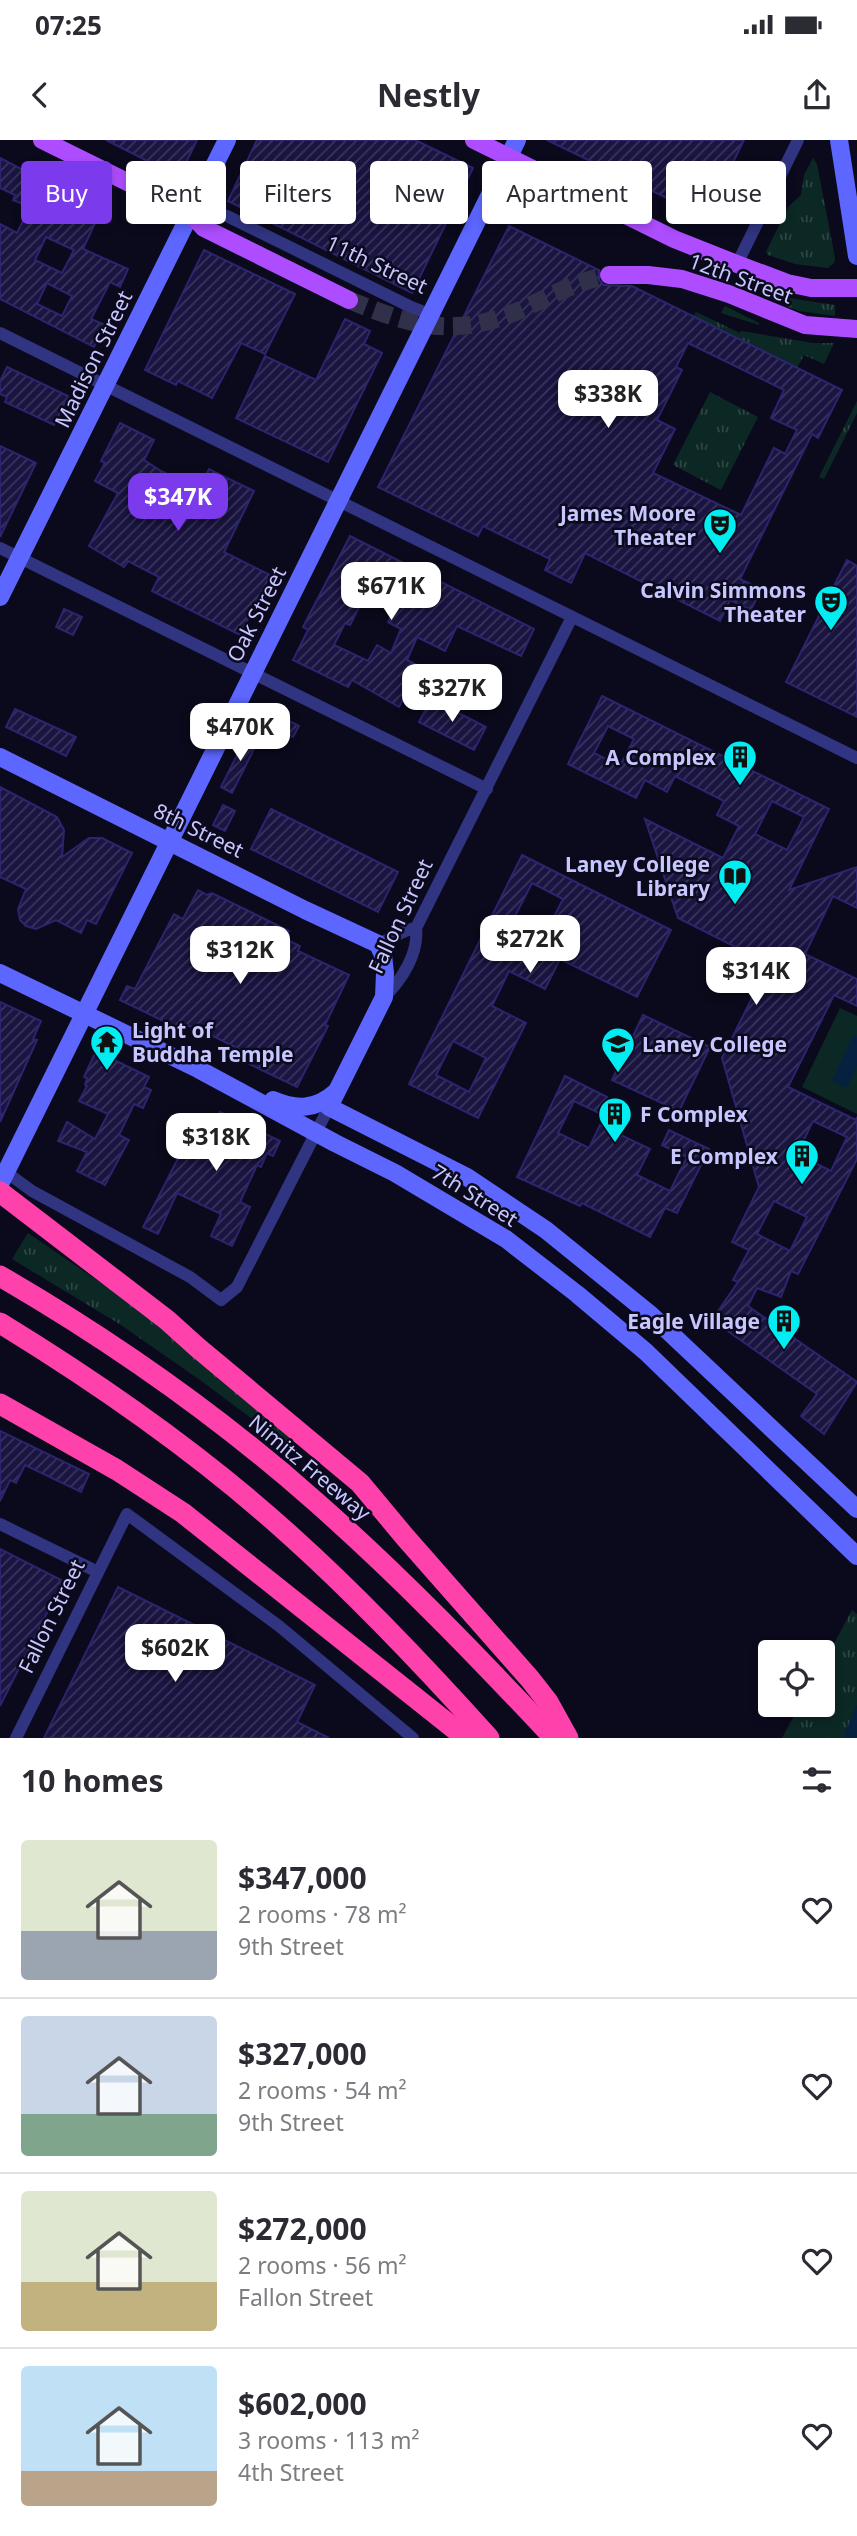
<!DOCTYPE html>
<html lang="en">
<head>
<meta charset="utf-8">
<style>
  :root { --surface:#fff; --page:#f2f2f3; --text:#2b2b33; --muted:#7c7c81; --line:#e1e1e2; --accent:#7c3aed }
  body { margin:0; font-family:"Noto Sans",sans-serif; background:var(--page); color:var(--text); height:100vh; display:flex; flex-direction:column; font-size:26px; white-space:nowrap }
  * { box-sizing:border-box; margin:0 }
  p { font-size:23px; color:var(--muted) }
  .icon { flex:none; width:38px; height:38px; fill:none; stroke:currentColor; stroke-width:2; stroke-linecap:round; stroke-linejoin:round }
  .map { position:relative; height:1598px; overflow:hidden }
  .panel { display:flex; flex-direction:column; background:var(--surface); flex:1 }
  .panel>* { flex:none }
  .top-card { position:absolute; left:21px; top:21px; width:816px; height:63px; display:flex; gap:14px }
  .buttons { position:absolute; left:758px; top:1500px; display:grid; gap:14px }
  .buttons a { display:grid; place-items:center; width:77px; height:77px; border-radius:7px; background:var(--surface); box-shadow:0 4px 10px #0003; font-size:35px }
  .price { position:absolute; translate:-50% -60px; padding:0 16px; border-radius:14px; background:#fff; color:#222; font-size:23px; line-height:46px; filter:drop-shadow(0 2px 4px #0008) }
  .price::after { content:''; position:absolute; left:50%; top:42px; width:21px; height:16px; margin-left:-10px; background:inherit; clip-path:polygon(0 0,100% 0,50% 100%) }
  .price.active { background:var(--accent); color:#fff }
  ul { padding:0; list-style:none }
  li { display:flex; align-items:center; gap:21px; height:175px; padding:0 21px }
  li+li { border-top:2px solid var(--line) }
  li span { display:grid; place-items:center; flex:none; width:196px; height:140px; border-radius:7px; color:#555 }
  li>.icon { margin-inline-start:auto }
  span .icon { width:84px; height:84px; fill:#fffc; stroke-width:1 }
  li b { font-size:30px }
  h2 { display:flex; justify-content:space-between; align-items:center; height:84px; padding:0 21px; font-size:30px }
  .tag { padding:0 24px; border-radius:7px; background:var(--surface); box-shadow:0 4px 10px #0003; font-size:24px; line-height:63px }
  .tag.active { background:var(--accent); color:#fff }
  .status { display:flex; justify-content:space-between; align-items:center; height:49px; padding:0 35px; background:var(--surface); direction:ltr }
  .status svg { height:19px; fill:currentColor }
  header { display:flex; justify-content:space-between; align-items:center; height:91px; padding:0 21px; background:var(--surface); font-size:32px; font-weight:700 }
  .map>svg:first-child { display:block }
  .grass { fill:url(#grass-tufts) }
  .garden { fill:#0c2824 }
  .water { fill:#06203f }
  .building { fill:url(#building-hatch); stroke:#2c246e; stroke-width:2; fill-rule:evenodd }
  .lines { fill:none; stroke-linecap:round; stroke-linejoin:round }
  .primary-tunnel { stroke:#31304a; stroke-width:18; stroke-dasharray:18 9; stroke-linecap:butt }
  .minor { stroke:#303481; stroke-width:12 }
  .secondary { stroke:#5d66ff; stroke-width:18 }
  .primary { stroke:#ad4dff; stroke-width:18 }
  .motorway { stroke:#ff41ac; stroke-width:21 }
  .labels { text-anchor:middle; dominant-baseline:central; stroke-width:5; stroke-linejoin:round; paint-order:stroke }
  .street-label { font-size:21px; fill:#c7c6ff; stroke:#0b0a1d }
  .poi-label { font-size:21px; font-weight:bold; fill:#c7c6ff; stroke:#0b0a1d; text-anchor:end }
</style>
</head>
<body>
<div class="status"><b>07:25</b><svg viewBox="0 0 49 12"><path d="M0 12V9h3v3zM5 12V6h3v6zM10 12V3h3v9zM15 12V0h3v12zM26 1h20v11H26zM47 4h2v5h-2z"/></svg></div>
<header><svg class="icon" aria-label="back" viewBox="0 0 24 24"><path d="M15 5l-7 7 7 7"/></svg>Nestly<svg class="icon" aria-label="share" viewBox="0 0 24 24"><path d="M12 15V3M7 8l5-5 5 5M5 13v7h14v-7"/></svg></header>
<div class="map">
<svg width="857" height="1598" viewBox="0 0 857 1598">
  <defs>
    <pattern id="grass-tufts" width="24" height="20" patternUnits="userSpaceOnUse" patternTransform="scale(1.75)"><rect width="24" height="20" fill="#0c2824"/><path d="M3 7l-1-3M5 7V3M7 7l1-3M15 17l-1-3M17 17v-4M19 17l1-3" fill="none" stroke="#2e4645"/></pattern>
    <pattern id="building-hatch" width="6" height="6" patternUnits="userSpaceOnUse" patternTransform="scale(1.75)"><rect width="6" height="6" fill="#191440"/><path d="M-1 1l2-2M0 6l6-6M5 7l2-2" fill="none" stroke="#39355d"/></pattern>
  </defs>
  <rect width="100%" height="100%" fill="#0b0a1d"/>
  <g class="grass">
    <polygon points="813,18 817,24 835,118 834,123 828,128 795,124 768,115 766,112 788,67 801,55 804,35"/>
    <polygon points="789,158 835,165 835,176 799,171 786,166"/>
    <polygon points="725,166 759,183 759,185 721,173"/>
    <polygon points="696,172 740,193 741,191 813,203 834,203 824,224 804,215 797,228 693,177"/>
    <polygon points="710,252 758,277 721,350 673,325"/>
    <polygon points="857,261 857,273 824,339 819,337"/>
    <polygon points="28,1093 139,1169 297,1298 290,1307 200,1240 121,1185 12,1119"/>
    <polygon points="852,1470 857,1474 857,1598 782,1598 800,1565 822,1564 823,1524"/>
  </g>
  <polygon class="garden" points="840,868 857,876 857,974 802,947"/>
  <g class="water">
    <polygon points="853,895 857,897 857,926 847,948 832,941"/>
    <polygon points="857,1564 857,1598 843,1598"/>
  </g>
  <g class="building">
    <polygon points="106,0 197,0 179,37"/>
    <polygon points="257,0 415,0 473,28 412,153 228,61"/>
    <polygon points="547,0 744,0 706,77"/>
    <path d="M0,18L65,52L103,66L83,109L128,129L120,147L110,142L91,179L105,185L94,207L0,159V84L17,93L30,67L13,60L15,55L0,48ZM46,97L74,110L62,133L35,120ZM47,143L72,156L62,176L37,164Z"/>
    <path d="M509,86L599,130V140L604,145L632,146L842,250L818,298L812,294L740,439L761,449L751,470L730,460L720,481L585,413L571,443L545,430L550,419L483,386L478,396L378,347ZM688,203L784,250L771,278L797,290L785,314L774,308L741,375L653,333L675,289L657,280L682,230L676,227Z"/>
    <polygon points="204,110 295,154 265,214 241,203 212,258 178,241 176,245 145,230"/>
    <polygon points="345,179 370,191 364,204 382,213 328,322 236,278 265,216 316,240"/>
    <polygon points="7,227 68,256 54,285 5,262 7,257 0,254 0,241"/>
    <polygon points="120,283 154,300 144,320 161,331 199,349 209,329 254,351 224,412 270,435 240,495 152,451 159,437 128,421 124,427 89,406 118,353 95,341 105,323 101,321"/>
    <polygon points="0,306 36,323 0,397"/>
    <path d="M350,396L534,489L521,516L457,486L445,511L417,497L407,520L421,527L399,567L352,540L348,547L293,520L308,490L303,487ZM369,448L398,463L388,482L401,489L391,513L377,505L368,521L334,505L345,483L350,485Z"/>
    <polygon points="847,420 857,426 857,577 786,542"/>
    <polygon points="64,469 82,477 73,495 56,487"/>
    <path d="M602,556L829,669L789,750L857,727V768L833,756L805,814L857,839V866L834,855L788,947L856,980L857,977V1019L798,1134L791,1131L781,1157L757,1148L748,1166L857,1242L824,1294L801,1276L817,1254L712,1180L738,1142L733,1140L749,1110L732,1102L759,1047L722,918L769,824L678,778L645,679L723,718L739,686L717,675L724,661L675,636L667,652L645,640L636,658L568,624ZM608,586L634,599L620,626L594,613ZM772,661L804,677L787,710L755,694ZM813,981L847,997L831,1031L797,1014ZM774,1061L807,1077L790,1111L757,1094Z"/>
    <polygon points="431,559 486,587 474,610 419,582"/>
    <polygon points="15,569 76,597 66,616 6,587"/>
    <polygon points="275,574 299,586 293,597 270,584"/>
    <polygon points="248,593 259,599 232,653 221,647"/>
    <polygon points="0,647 57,677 64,690 62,717 89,698 102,698 132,713 96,784 87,780 81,793 56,780 36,789 26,786 20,780 18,769 26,749 0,737"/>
    <polygon points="223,665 235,671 225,691 213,685"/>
    <polygon points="271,669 398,732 378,772 251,709"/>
    <path d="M522,715L671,790L637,857L560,819L545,849L509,831L492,866L526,883L478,978L409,944ZM532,743L563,759L542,800L511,784ZM453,901L486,918L469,952L436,935Z"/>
    <polygon points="198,750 207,755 212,753 289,791 285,799 300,806 298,811 349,835 325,885 328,886 297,947 243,921 247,913 215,897 185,884 182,890 120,860 127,846 135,849 174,774 183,779"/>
    <polygon points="0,862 41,881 33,899 37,900 0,982"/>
    <polygon points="643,875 710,907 679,971 612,940"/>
    <polygon points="96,911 149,937 144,947 151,950 143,968 134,964 119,995 129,1000 105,1045 77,1031 87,1012 58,1001 67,982 95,999 108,974 79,961 87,946 85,945 87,938 84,937"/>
    <polygon points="565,936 607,957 599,973 574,961 558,993 589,1008 600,985 650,1009 637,1035 670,1051 687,1017 662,1005 669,990 709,1009 677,1073 665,1068 650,1097 582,1063 580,1066 517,1037"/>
    <polygon points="220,972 280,1001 273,1016 267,1013 261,1027 257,1025 240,1062 250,1067 232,1106 211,1096 221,1074 177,1053 158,1094 143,1087 200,975 215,983"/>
    <polygon points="0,1291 89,1334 81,1352 25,1325 16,1343 10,1340 0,1361"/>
    <polygon points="0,1409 63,1441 0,1566"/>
    <polygon points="118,1447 315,1545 297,1582 329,1598 44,1598"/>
  </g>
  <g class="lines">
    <path class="primary-tunnel" d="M349,160C416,188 460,199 529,166C556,153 579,141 609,135"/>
    <g class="minor">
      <polyline points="190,73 212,72 227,76 409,166 429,174"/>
      <polyline points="737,124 798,0"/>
      <polyline points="0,193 857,618"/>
      <polyline points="0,408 487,649"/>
      <path d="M378,804C391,799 402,790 416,788"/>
      <path d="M384,857C402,840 419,813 416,788L572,477"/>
      <polyline points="6,1032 32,1051 190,1137 221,1160 237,1147 329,967"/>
      <polyline points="0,1384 98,1432"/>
      <polyline points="16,1598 127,1374 279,1486 413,1598"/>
    </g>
    <g class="secondary">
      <polyline points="839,0 857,116"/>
      <polyline points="0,457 227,0"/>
      <polyline points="0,617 305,770 378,804 383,815 385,833 384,857 329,967 467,1037 546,1090 651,1175 857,1369"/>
      <polyline points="0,833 198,929 335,1003 395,1033 506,1099 577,1154 646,1212 857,1416"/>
      <path d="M273,960C296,970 316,970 336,952"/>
      <polyline points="0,1044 517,0"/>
    </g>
    <g class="primary">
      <polyline points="42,0 190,73 204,88 349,160"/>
      <polyline points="474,0 674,99 737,124 787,143 811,148 857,148"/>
      <polyline points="609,135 648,135 682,139 729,154 805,185 857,189"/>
    </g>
    <g class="motorway">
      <polyline points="0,1052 167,1180 197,1207 360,1343 405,1397 530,1539 548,1562 568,1598"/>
      <path d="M0,1136C112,1201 219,1276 316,1362C400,1436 477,1516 554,1598"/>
      <path d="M0,1183C103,1246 203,1316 292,1397C362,1460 426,1528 489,1598"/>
      <polyline points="0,1264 117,1330 183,1373 466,1598"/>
    </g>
  </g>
  <defs>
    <g id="theatre-pin" transform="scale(1.75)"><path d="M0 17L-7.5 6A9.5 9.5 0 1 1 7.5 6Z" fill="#00edf1" stroke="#0b0a1d"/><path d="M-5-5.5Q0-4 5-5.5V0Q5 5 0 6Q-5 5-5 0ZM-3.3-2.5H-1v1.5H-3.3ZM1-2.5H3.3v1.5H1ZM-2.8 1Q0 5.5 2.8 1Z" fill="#111"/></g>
    <g id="building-pin" transform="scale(1.75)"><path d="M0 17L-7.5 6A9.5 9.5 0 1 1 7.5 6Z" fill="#00edf1" stroke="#0b0a1d"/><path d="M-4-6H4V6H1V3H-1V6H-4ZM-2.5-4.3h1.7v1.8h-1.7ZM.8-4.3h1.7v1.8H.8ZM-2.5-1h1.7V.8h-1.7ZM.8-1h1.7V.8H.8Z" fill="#111"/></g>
    <g id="library-pin" transform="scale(1.75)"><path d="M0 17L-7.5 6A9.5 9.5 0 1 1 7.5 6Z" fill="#00edf1" stroke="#0b0a1d"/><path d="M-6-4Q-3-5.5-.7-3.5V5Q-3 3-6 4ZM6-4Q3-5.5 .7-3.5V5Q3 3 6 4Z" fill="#111"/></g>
    <g id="temple-pin" transform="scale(1.75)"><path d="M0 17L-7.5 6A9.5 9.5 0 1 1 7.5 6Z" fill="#00edf1" stroke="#0b0a1d"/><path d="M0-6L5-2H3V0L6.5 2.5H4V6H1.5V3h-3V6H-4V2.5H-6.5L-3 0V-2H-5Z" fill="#111"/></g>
    <g id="university-pin" transform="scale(1.75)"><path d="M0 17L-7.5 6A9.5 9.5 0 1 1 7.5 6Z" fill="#00edf1" stroke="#0b0a1d"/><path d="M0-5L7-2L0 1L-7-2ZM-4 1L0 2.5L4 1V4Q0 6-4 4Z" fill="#111"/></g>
  </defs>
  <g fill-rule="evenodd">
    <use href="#theatre-pin" x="720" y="385"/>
    <use href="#theatre-pin" x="831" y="462"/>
    <use href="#building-pin" x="740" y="617"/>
    <use href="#library-pin" x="735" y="736"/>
    <use href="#temple-pin" x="107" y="902"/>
    <use href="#university-pin" x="618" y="904"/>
    <use href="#building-pin" x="615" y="974"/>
    <use href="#building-pin" x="802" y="1016"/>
    <use href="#building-pin" x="784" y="1181"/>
  </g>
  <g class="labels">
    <g class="street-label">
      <text transform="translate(377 124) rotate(25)">11th Street</text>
      <text transform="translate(741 138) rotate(20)">12th Street</text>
      <text transform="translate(93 219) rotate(-64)">Madison Street</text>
      <text transform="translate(256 474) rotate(-63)">Oak Street</text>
      <text transform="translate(199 690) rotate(26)">8th Street</text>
      <text transform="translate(400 776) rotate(-65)">Fallon Street</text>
      <text transform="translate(475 1055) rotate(32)">7th Street</text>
      <text transform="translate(310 1327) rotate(40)">Nimitz Freeway</text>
      <text transform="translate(51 1476) rotate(-64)">Fallon Street</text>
    </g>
    <g class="poi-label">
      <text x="696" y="373">James Moore<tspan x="696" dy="24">Theater</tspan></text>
      <text x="806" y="450">Calvin Simmons<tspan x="806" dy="24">Theater</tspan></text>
      <text x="716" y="617">A Complex</text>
      <text x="710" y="724">Laney College<tspan x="710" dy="24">Library</tspan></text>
      <text x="132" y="890" text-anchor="start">Light of<tspan x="132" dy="24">Buddha Temple</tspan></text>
      <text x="642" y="904" text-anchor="start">Laney College</text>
      <text x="640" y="974" text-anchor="start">F Complex</text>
      <text x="778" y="1016">E Complex</text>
      <text x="760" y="1181">Eagle Village</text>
    </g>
  </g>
</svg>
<div class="buttons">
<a><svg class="icon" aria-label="locate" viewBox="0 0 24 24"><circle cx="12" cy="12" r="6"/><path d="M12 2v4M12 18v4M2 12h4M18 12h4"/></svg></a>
</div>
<b class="price" style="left:608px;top:290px">$338K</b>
<b class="price active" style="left:178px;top:393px">$347K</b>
<b class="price" style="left:391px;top:482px">$671K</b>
<b class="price" style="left:452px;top:584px">$327K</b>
<b class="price" style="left:240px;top:623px">$470K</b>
<b class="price" style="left:530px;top:835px">$272K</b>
<b class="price" style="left:240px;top:846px">$312K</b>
<b class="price" style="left:756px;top:867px">$314K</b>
<b class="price" style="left:216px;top:1033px">$318K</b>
<b class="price" style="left:175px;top:1544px">$602K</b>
<div class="top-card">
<a class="tag active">Buy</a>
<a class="tag">Rent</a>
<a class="tag">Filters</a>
<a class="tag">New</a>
<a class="tag">Apartment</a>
<a class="tag">House</a>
</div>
</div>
<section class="panel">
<h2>10 homes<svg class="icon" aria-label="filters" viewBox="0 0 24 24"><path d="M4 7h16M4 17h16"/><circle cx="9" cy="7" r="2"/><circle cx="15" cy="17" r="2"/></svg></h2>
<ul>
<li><span style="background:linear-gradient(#dfe7d0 65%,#9aa5b1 0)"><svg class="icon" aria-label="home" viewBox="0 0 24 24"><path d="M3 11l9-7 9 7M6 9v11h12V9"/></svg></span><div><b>$347,000</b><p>2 rooms · 78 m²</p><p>9th Street</p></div><svg class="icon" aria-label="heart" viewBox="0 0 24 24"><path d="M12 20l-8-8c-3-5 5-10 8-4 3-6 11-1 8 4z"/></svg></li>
<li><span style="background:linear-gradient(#c9d6e8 70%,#7fa58c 0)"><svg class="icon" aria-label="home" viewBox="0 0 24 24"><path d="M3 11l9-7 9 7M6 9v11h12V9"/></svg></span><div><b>$327,000</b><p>2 rooms · 54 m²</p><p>9th Street</p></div><svg class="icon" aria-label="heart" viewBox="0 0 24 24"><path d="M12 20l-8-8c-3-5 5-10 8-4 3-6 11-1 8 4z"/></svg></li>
<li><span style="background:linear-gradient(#dfe7d0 65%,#c2b280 0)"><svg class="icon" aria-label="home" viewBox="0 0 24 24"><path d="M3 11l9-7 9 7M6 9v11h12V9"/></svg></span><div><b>$272,000</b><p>2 rooms · 56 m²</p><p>Fallon Street</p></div><svg class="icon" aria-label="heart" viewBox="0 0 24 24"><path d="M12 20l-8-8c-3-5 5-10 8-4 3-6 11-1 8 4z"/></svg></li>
<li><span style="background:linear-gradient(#bfe0f5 75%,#b9a48a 0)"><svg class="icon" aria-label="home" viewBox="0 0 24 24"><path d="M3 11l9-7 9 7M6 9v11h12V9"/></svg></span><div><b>$602,000</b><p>3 rooms · 113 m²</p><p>4th Street</p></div><svg class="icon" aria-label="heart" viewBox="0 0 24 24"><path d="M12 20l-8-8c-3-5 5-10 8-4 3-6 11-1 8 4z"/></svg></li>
</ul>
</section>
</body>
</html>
